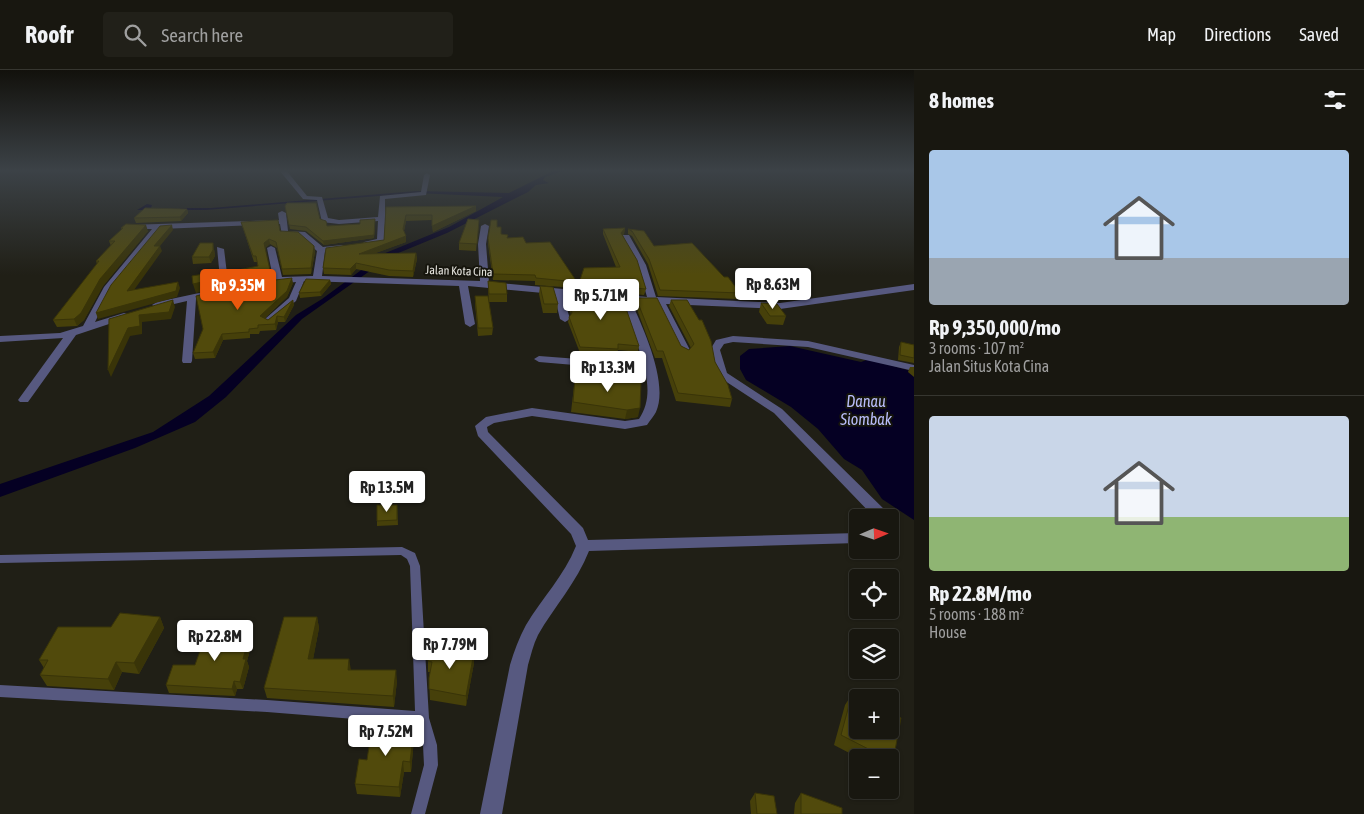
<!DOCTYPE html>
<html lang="en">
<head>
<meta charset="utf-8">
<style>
  :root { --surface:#181710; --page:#212019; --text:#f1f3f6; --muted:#9f9f9f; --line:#363630; --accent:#ea580c }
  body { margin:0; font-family:"Asap Condensed",sans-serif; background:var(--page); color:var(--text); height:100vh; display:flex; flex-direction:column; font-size:19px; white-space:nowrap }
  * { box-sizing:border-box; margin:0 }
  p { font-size:16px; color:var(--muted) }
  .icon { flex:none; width:28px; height:28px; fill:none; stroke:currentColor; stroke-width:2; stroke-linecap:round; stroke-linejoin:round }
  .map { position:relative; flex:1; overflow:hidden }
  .drawer { display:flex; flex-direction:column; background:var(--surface); width:450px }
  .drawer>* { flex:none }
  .needle { width:32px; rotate:88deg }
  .buttons { position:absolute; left:849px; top:439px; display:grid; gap:10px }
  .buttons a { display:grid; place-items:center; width:50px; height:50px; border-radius:5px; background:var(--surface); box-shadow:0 1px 4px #0004,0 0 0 1px var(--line); font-size:25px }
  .price { position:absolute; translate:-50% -42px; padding:0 11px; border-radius:5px; background:#fff; color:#222; font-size:16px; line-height:32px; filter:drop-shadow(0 1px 2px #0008) }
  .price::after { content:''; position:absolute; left:50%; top:30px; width:15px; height:11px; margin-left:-8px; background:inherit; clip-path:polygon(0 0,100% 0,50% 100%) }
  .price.selected { background:var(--accent); color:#fff }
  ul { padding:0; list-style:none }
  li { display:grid; align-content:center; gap:10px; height:265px; padding:0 15px }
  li+li { border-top:1px solid var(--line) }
  li span { display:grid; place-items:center; height:155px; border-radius:5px; color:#555 }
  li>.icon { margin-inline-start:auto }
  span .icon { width:90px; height:90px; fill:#fffc; stroke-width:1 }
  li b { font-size:21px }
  h2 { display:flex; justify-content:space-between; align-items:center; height:60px; padding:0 15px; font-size:21px }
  header { display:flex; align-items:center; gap:30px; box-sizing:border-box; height:70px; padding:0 25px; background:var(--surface); border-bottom:1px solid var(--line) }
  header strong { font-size:24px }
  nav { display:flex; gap:28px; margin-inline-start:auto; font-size:18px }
  .search { width:350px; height:45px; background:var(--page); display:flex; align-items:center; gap:12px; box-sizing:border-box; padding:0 18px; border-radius:5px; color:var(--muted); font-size:19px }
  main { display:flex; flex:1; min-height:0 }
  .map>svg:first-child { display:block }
  .water { fill:#050023 }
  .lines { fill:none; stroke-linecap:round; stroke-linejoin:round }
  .service { fill:#575980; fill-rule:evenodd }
  .minor { fill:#575980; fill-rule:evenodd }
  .wall { fill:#46400a }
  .shaded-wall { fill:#393408 }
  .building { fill:#514a0c; stroke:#393408 }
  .labels { text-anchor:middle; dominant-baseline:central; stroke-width:4; stroke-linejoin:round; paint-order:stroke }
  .far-street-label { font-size:12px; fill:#e5e4de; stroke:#16150d }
  .water-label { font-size:16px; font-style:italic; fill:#b9bdfa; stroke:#16150d }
</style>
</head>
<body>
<header>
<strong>Roofr</strong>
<div class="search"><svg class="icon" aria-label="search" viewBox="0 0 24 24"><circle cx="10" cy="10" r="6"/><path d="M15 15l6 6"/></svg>Search here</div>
<nav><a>Map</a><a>Directions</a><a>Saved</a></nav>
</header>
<main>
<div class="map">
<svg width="914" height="744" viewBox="0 0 914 744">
  <rect width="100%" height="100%" fill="#201f16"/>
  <g class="water">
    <polygon points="555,100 567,100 545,107 543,110 549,113 536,115 528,122 447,163 391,186 302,249 226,327 195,352 135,378 0,427 0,414 153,362 209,326 296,245 322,229 383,184 449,157 503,127 416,123 206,140 137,140 147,134 152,135 151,138 211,138 416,121 509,123"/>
    <polygon points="790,276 861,292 869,289 914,302 914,450 882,429 862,400 844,389 818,359 791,337 746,310 740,299 740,286 749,279"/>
  </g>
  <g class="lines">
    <polygon class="service" points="402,477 415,483 420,496 429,648 437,675 438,695 425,744 411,744 424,695 423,675 417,654 267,642 0,627 0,615 267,630 415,641 410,496 407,489 401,485 0,493 0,485"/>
    <g class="minor">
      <polygon points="279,100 286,100 307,126 322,127 328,148 339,150 378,147 380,126 421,122 424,105 427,103 430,105 426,125 385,129 385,171 367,176 363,174 364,172 377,169 378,151 339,154 322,152 317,130 303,129"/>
      <polygon points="282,141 286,143 288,161 305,162 323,177 342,175 346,177 325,182 322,206 480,211 478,174 481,156 485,154 489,156 486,174 489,212 584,221 588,224 584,227 563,225 570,249 565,252 560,249 554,224 468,216 475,254 470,257 465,254 459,216 304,211 296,231 270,252 265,249 289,228 296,212 253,217 249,214 273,208 267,178 271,176 275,178 282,207 313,206 317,181 300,166 282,165 280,154 160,159 111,220 95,252 124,243 127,244 127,248 76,265 28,332 20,332 18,330 63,268 0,272 0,266 60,263 83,256 104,217 152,159 128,159 128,155 279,150 278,143"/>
      <path d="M623,165H629L646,195L656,227L780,233L914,214V220L780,239L666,234L691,282L686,285L681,282L656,233L631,231C643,258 669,313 656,342C654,346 650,350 647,355L625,359L532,346L494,353L487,357L488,362L583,458L588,470L858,463V473L589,481C577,512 554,537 538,565C533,575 531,585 528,595L502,744H480L510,595C514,581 519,568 526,555C542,528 564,506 576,476L571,464L478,366L475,356L486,347L532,338L625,351L639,349C649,334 649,318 645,301L539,292L534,289L539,286L644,294L622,230L606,229L601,226L606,223L647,227L638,195L622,167Z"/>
      <polygon points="217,177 224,179 229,220 225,223 221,220"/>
      <polygon points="213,220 216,221 216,225 196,229 192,291 191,293 183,293 182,291 187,231 157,238 152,235 157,232"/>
      <polygon points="733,266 808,271 914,295 914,301 808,277 733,272 724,274 720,280 727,303 782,339 889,444 891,448 890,450 890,448 875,448 774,343 719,307 715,299 710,280 716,270"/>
    </g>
  </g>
  <g class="wall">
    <polygon points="285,136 320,149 327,156 360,154 375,149 374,168 324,175 306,161 290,159"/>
    <polygon points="476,136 476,141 433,162 432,150 406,151 404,161 406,172 375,183 416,183 417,189 413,207 389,206 356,199 351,205 324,204 323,198 384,170 386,137"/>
    <polygon points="187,139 188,143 181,151 136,153 134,148"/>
    <polygon points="479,150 476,181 459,180 459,173"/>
    <polygon points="241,152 280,161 314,176 315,182 311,204 283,205 277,178 270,174 265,178 271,207 231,215 229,209 258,196 257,192 254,192"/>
    <polygon points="497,157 501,164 507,168 526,173 577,212 576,218 535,215 535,211 493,210 488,174 488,168"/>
    <polygon points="121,158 148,161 103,216 84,250 77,256 57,257 53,250 97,194 96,191 111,176 109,171 122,160"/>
    <polygon points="625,158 624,164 623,165 646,219 644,225 579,219 579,213 616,197 603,164 603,159"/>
    <polygon points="628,159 654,176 740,223 738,229 658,226 648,194 632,166 628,164"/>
    <polygon points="214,179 215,186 211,193 193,194 192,187"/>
    <polygon points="330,210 331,214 321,226 300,228 299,223"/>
    <polygon points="488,211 507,224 507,232 489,232 488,220"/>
    <polygon points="293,213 287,227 265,248 268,250 293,230 294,235 285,252 278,252 276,260 260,261 259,264 250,264 250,268 223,270 215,288 195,289 193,283"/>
    <polygon points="540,216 558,234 557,243 543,243 539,224"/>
    <polygon points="567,222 639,276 638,282 618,280 617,285 580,283 568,252 569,247 571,245 566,227"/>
    <polygon points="475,226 493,258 492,265 478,266 475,233"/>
    <polygon points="636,228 681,276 689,280 691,278 669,236 671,230 715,292 732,329 730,337 676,331 662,288 655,288 635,234"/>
    <polygon points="761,233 786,246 783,255 767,254 759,242"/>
    <polygon points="901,272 914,275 914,293 898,290 899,277"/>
    <polygon points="910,297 914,297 914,307 908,302"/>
    <polygon points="575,308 599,309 638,347 625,349 571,342"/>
    <polygon points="397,435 398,455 377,456 377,451"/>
    <polygon points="160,547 164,558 139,604 122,602 114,620 47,616 40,605 44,598 39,590 111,557"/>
    <polygon points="317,547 319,558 313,589 351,600 397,611 394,637 267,628 264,618"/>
    <polygon points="251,561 253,569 247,591 249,597 243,619 237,619 235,626 169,623 166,615 195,595"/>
    <polygon points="474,582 474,593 466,636 430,630 429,608 430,602 428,602 428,591"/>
    <polygon points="852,624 893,691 890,695 890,688 859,688 834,675 845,635"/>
    <polygon points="414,659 414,669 411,702 404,702 400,727 357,724 355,714 367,690"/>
    <polygon points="755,723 777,744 751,744 750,731"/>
    <polygon points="801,723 842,744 794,744 795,733"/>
  </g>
  <g class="shaded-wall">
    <polygon points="476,136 476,141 433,162 432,156"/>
    <polygon points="187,139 188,143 181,151 180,147"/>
    <polygon points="406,145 406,151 403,165 403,159"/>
    <polygon points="375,149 374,168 324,175 323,171"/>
    <polygon points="146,155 148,161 103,216 84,250 77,256 74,249 100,209"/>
    <polygon points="172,155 173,160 160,176 162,181 129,227 127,221 154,176"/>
    <polygon points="625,158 624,164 620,168 621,163"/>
    <polygon points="406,166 406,172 360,189 359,184"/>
    <polygon points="269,169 270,174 265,178 264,173"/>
    <polygon points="213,173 215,186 211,193 209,187"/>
    <polygon points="314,176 315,182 311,204 311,198"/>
    <polygon points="416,183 417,189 413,207 413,201"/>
    <polygon points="356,193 356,199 351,205 350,199"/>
    <polygon points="270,200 271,207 231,215 229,209"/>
    <polygon points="215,202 218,218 196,223 193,214"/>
    <polygon points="292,208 293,213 287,227 261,251 260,246"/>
    <polygon points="330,210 331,214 321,226 320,222"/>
    <polygon points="178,212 180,218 177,227 98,249 96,243"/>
    <polygon points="173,230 175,237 171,249 142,252 142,264 130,266 111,307 108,300 128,258 139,245"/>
    <polygon points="293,230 294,235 285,252 284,247"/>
    <polygon points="277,246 278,252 276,260 275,254"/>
    <polygon points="222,264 223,270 215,288 213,282"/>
    <polygon points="640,338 638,347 625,349 627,340"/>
    <polygon points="160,547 164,558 139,604 134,593"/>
    <polygon points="317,547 319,558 311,600 308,589"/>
    <polygon points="251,561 253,569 247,591 249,597 243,619 240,612 243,589"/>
    <polygon points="474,582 474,593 466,636 466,626"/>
    <polygon points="349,589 351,600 348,600"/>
    <polygon points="116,592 122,602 114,620 108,609"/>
    <polygon points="396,600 397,611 394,637 393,626"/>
    <polygon points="234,611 237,619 235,626 232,619"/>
    <polygon points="414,659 414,669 411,702 410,692"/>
    <polygon points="403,691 404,702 400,727 399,717"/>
  </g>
  <g class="building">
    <polygon points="287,133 316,133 320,149 326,151 327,156 360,154 360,150 375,149 374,165 323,171 306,157 289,155 285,136"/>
    <polygon points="476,136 432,156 432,145 406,145 403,159 406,166 359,184 416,183 413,201 389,200 356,193 350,199 323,198 326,178 384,170 386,137"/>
    <polygon points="145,138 187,139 180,147 134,148"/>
    <polygon points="468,149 479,150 477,174 459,173"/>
    <polygon points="278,150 280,161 298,162 314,176 311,198 282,199 276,172 269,169 264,173 270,200 229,209 228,202 258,196 256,186 253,186 241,152"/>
    <polygon points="491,150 497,150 497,157 501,157 501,164 508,165 507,168 523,167 526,173 550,172 577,212 536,208 535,205 493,204 488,168"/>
    <polygon points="126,154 146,155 100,209 81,243 74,249 53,250 99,191 96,191 115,171 109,171 123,158 121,158"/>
    <polygon points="172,155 154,176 160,176 127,221 178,212 176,221 96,243 111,215 160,156"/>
    <polygon points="625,158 621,163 637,190 646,219 579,213 584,198 620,197 603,159"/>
    <polygon points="628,159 644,161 654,176 692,173 724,207 728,207 740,223 660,220 649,189 632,161"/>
    <polygon points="200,173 213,173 213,180 209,187 192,187"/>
    <polygon points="215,202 216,209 193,214 192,206"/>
    <polygon points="292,208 287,221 260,246 268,250 293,230 284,247 277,246 275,254 258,255 258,258 249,259 249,262 222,264 213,282 193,283 203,259 196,226 258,212"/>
    <polygon points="306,209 330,210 320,222 299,223"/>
    <polygon points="488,211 506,213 507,224 489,224"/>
    <polygon points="540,216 553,217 558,234 544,234"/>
    <polygon points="567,222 622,227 639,276 618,274 618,279 580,277 569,247 572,243"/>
    <polygon points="475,226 488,226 493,258 478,258"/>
    <polygon points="636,228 657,228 681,276 689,280 694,274 671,230 687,230 699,250 702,250 711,271 715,292 728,315 732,329 678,323 663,281 657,281"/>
    <polygon points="173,230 169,242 139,245 140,256 128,258 108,300 109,249"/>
    <polygon points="761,233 777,234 786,246 770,246"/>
    <polygon points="901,272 914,275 914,288 900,285"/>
    <polygon points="599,307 641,312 640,338 627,340 573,332 575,308 599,309"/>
    <polygon points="377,435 397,435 397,450 377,451"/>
    <polygon points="120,543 160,547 134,593 116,592 108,609 40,605 48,590 39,590 58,557 111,557"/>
    <polygon points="284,547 317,547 308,589 349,589 348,600 396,600 393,626 264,618"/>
    <polygon points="207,561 251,561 243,589 246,589 240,612 234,611 232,619 166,615 173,595 195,595"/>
    <polygon points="431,575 474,582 466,626 429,619 429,608 432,592 428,591"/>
    <polygon points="852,624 859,628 858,628 858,660 890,660 890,642 901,648 893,691 890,689 890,688 886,688 841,665"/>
    <polygon points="372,657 414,659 410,692 403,691 399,717 355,714 359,689 367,690"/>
    <polygon points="755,723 774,726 777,744 757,744"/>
    <polygon points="801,723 842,738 842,744 801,744"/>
  </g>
  <linearGradient id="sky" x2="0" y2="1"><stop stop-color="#12110c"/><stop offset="0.49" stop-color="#3c4247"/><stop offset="1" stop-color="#3c4247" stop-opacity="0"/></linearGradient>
  <rect width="914" height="205" fill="url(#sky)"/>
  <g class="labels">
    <g class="far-street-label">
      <text transform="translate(459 201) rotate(2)">Jalan Kota Cina</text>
    </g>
    <g class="water-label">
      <text x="866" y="331">Danau<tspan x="866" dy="18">Siombak</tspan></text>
    </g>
  </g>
</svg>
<div class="buttons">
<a><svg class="needle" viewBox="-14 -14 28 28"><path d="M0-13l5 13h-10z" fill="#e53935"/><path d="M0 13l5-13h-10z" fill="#9f9f9f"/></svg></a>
<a><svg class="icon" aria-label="locate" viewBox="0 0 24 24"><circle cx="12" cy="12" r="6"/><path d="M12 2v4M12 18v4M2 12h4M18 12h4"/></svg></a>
<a><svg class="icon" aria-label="layers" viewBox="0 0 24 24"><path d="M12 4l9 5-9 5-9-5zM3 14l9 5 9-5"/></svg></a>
<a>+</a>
<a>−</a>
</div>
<b class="price" style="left:773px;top:240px">Rp 8.63M</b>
<b class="price selected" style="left:238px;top:241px">Rp 9.35M</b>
<b class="price" style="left:601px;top:251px">Rp 5.71M</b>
<b class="price" style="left:608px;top:323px">Rp 13.3M</b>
<b class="price" style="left:387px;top:443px">Rp 13.5M</b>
<b class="price" style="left:215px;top:592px">Rp 22.8M</b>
<b class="price" style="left:450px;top:600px">Rp 7.79M</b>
<b class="price" style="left:386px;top:687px">Rp 7.52M</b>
</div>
<section class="drawer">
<h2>8 homes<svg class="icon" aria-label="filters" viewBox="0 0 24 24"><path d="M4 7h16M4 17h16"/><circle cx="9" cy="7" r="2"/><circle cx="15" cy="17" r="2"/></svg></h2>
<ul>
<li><span style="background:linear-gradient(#a9c7e8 70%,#9aa5b1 0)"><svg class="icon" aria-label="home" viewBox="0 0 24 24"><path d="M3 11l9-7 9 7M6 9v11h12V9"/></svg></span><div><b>Rp 9,350,000/mo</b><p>3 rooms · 107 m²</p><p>Jalan Situs Kota Cina</p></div></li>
<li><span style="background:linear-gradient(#c9d6e8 65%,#8fb573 0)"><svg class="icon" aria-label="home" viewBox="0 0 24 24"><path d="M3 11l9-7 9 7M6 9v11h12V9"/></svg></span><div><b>Rp 22.8M/mo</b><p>5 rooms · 188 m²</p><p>House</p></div></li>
</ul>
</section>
</main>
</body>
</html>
